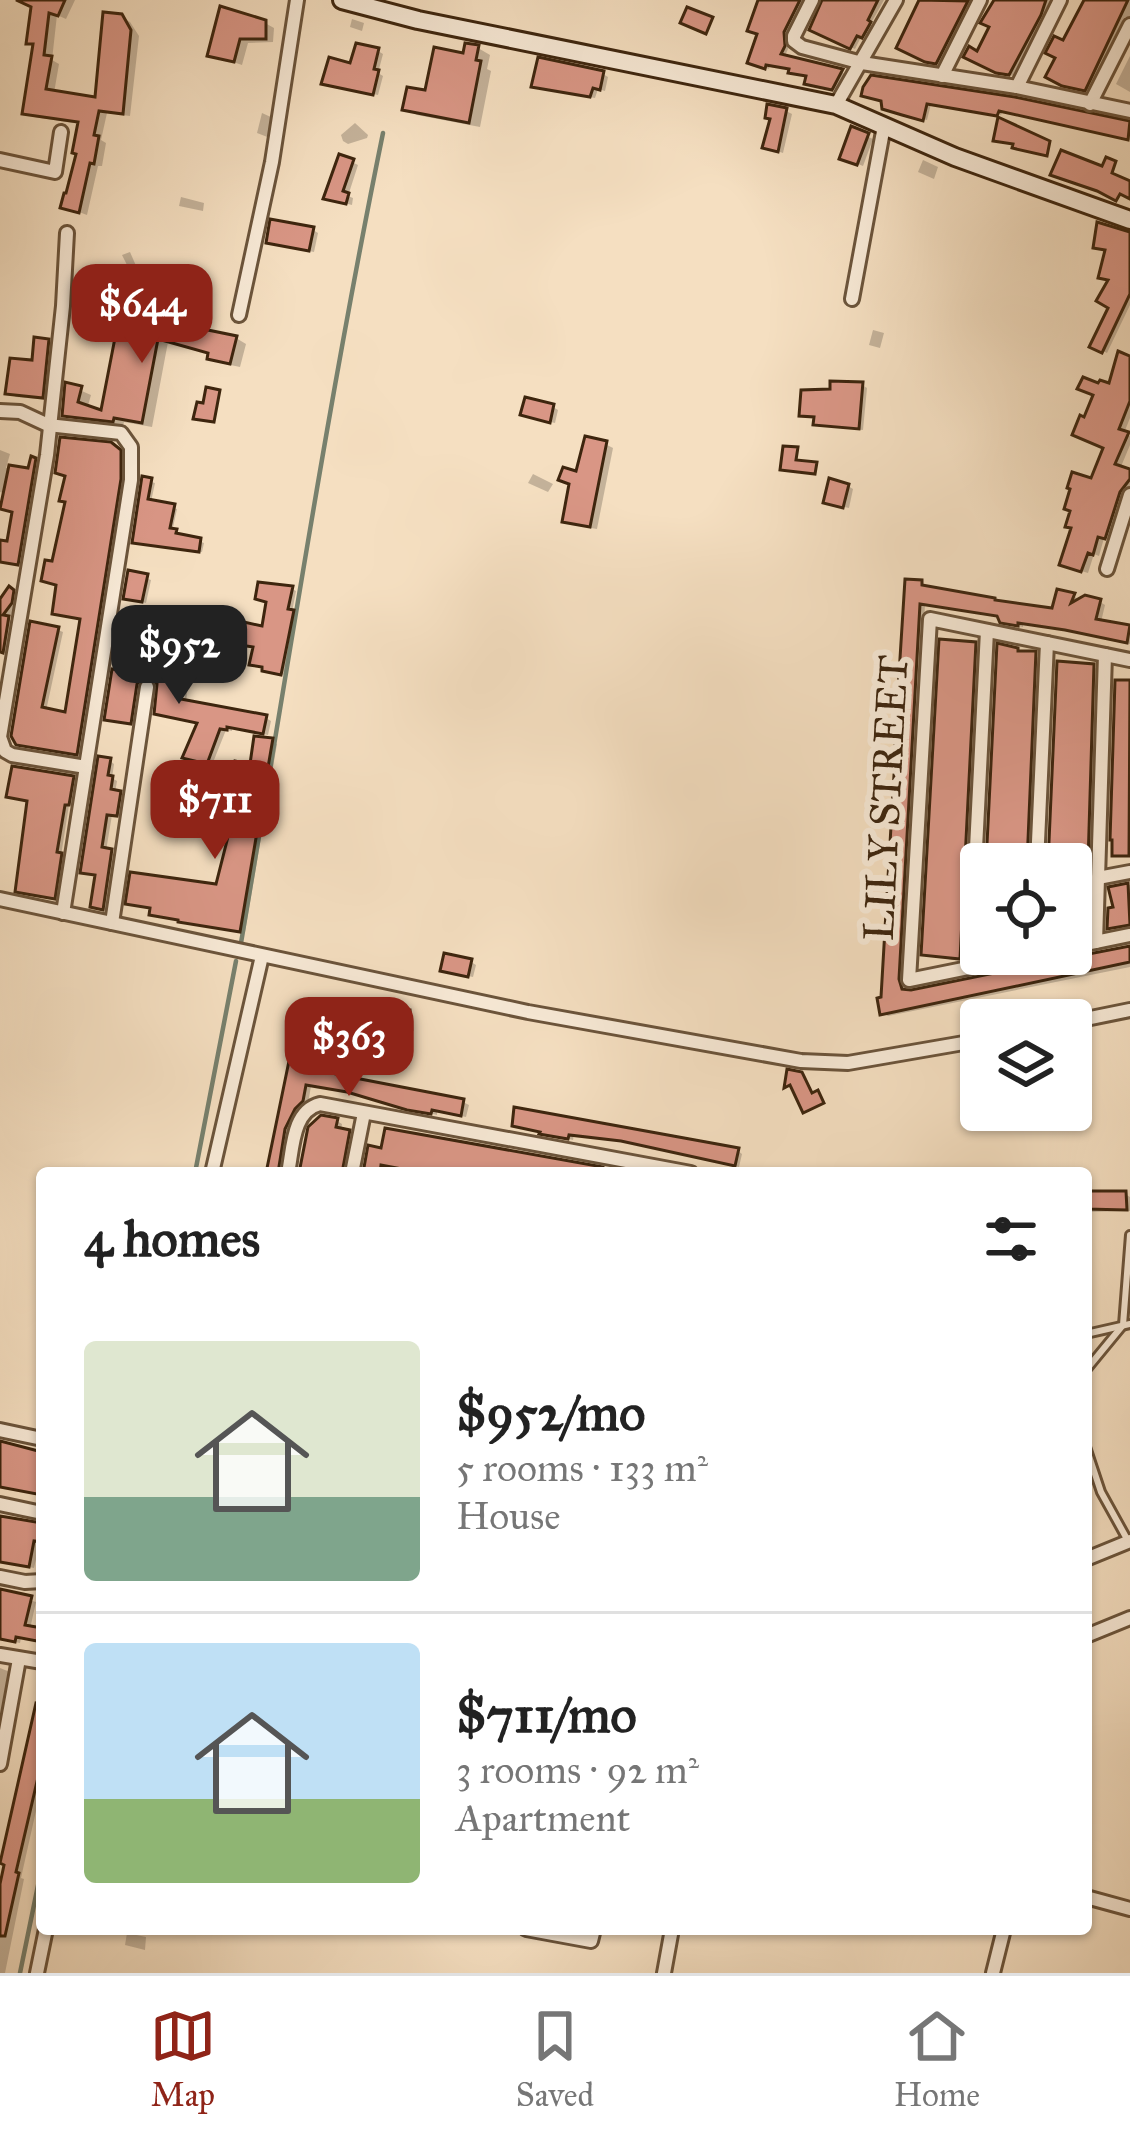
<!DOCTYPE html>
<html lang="en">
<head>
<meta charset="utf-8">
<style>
  :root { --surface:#fff; --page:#f2f2f2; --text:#222; --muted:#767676; --line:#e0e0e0; --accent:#8f2418 }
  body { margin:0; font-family:"IM FELL Great Primer",serif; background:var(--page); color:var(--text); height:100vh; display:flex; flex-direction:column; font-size:45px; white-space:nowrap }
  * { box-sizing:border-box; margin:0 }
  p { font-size:39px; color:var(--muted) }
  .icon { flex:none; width:66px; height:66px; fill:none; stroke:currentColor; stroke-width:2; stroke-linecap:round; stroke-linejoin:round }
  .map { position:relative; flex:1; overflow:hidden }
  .sheet { position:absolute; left:36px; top:1167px; width:1056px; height:768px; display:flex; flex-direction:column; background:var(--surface); border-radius:12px; box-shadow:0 3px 9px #0004 }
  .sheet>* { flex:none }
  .controls { position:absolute; left:960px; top:843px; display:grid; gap:24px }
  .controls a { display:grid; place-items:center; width:132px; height:132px; border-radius:12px; background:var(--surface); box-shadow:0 3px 9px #0004; font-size:60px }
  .price { position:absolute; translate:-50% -102px; padding:0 27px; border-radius:24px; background:var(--accent); color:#fff; font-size:39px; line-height:78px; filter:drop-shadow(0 3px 6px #0008) }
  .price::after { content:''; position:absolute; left:50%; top:72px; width:36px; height:27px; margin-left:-18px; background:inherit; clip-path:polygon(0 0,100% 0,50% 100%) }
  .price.selected { background:#222; color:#fff }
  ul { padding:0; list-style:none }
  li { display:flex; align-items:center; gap:36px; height:300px; padding:0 48px }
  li+li { border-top:3px solid var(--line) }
  li span { display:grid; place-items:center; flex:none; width:336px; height:240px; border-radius:12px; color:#555 }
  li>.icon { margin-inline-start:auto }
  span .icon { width:144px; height:144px; fill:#fffc; stroke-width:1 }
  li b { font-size:51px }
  h2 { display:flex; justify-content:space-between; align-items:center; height:144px; padding:0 48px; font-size:51px }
  .tab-bar { display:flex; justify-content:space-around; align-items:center; height:168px; border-top:3px solid var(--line); background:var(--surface); font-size:33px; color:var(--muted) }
  .tab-bar a { display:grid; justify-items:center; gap:6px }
  .tab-bar .selected { color:var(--accent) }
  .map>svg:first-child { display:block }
  .shadow { fill:#0003 }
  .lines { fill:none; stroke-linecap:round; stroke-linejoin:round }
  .stream { stroke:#77806d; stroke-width:4.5 }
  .building { fill:#d99685; stroke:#3d250e; stroke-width:3 }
  .lane-casing { stroke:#6b543b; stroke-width:12 }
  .street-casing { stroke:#6b543b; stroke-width:18 }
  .secondary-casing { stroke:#3d250e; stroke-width:22 }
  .lane { stroke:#f8ead7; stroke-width:6 }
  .street { stroke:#f8ead7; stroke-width:12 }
  .secondary { stroke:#f8ead7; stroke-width:16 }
  .labels { text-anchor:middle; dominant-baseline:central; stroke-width:12; stroke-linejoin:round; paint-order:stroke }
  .street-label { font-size:42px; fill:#3d250e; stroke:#f8ead7 }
</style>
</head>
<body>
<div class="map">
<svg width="1130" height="1973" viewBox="0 0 1130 1973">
  <rect width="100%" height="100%" fill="#f5dfc1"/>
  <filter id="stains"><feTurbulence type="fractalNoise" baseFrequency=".00167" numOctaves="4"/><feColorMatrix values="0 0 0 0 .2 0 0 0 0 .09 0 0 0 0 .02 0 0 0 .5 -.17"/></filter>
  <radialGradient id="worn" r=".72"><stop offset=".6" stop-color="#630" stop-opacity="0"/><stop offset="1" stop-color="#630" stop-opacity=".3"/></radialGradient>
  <g class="shadow">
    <polygon points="27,0 75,0 66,19 57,15 52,60 59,64 54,93 97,100 121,17 130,22 139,36 130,116 107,113 101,140 106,143 102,166 98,166 87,215 63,206 79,154 80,124 34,117 26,112 36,46 29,42 34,7"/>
    <polygon points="764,0 805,0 788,35 788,49 784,58 846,74 837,90 812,85 809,76 792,69 770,65 769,69 755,64"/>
    <polygon points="838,0 884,0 870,25 873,27 867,38 862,35 855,49 821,34"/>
    <polygon points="922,0 973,0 941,64 932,63 900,46"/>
    <polygon points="993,0 1052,0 1014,76 1003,74 979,55 992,26 984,22"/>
    <polygon points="1087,0 1130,0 1130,17 1125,17 1089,91 1069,87 1064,44"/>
    <polygon points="352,19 364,23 362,31 350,27"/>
    <polygon points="265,23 274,28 273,42 248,43 242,65 210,54"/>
    <polygon points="478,48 490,55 487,69 491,71 480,127 417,115 406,109 427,93 466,56"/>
    <polygon points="378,51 383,54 378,73 383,76 378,95 329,85 352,66"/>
    <polygon points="1130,56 1130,92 1116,84"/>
    <polygon points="540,61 603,74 608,77 605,91 598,89 595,98 540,88"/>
    <polygon points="873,78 1015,100 1130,124 1130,140 1003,111 1001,115 986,106 983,111 987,114 931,104 927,120 889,110 885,107 884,100 864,95"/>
    <polygon points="786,111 792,114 783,153 771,149"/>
    <polygon points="262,113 273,118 270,138 257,133"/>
    <polygon points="355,123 368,135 367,138 348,144 343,141 341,135"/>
    <polygon points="853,130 873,139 863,166 848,160"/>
    <polygon points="923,160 938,167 934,179 918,172"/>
    <polygon points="352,162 358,165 348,196 353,198 352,205 332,200"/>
    <polygon points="181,197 204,203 203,211 179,206"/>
    <polygon points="313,230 318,233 314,252 274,244"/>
    <polygon points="1130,235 1130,305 1107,353 1093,346 1111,307 1108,250"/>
    <polygon points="130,252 137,268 130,271 122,255"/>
    <polygon points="122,315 236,338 246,344 240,367 221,363 210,357 211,354 168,342 152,427 124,422 123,426 75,420 65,414 68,385 91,395 87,409 104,414"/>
    <polygon points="873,330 884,333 880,348 869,345"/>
    <polygon points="48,342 56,346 50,400 16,397 8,392 34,363"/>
    <polygon points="1130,355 1130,418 1124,433 1130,436 1130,445 1120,469 1130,473 1130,491 1112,540 1104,538 1099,556 1094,554 1088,573 1068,567 1093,482 1107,447 1086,421 1111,387"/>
    <polygon points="862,385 867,388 863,430 821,426 816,423 817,418 802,414 833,392"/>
    <polygon points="553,407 558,410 555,423 529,417"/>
    <polygon points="605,444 613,448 597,529 573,525 565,520 578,475"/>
    <polygon points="116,449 124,456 124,483 81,755 21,745 58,630 63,632 46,711 68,715 83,619 59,585 55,565"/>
    <polygon points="0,450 10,454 6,468 30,472 33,460 39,463 22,565 0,561 0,551 9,545 15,512 7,494 0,492"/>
    <polygon points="533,474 553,484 548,492 528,483"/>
    <polygon points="144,480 155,483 151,502 177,509 172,532 204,543 202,552 139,543"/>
    <polygon points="848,486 853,489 849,508 831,504"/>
    <polygon points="130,573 151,580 146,603 126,598"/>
    <polygon points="921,583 926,589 1055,611 1073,596 1082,601 1100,602 1105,605 1101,622 1130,627 1130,644 1073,631 1023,624 1023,627 1008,624 1000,617 925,605 903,984 906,992 1130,949 1130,967 888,1016 883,1013"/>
    <polygon points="292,589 296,591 292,612 297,615 285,675 269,672 265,629"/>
    <polygon points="10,590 19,596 17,606 8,619 14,622 9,654 0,652 0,605"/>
    <polygon points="975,645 980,648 965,960 952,960 924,953"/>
    <polygon points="1022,654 1041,658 1031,864 989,864"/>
    <polygon points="190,662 186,703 266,718 271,721 268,735 232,728 232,731 226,730 212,765 191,759 200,724 176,713 182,714"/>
    <polygon points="1093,667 1099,670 1090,935 1071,934 1071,864 1051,864"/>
    <polygon points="114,673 151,679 145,681 141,688 136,725 112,721"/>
    <polygon points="1118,683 1130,683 1130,857 1115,854"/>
    <polygon points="272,741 277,744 245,932 186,924 180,920 219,887 252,767"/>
    <polygon points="110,761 114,764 112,778 117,781 115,793 125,797 122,817 112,815 106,851 116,855 108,911 98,909 98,876 83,871"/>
    <polygon points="73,779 77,781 73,806 69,805 61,856 65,859 59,900 23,892"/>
    <polygon points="1130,885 1130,928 1115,930 1110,927 1116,909 1112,889"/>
    <polygon points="471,962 476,965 473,977 449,972"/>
    <polygon points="375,1008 382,1015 410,1013 413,1016 414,1031 398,1032 394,1030 394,1022 380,1028 376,1026"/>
    <polygon points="292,1065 463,1102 469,1105 466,1117 437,1111 437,1115 377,1101 355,1093 311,1086 308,1104 283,1173 267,1173"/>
    <polygon points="337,1121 342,1124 341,1131 354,1136 347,1173 302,1173"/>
    <polygon points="520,1127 738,1151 742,1154 739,1167 628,1142 574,1135 573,1140"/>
    <polygon points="1125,1194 1130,1197 1130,1211 1086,1212 1086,1195"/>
    <polygon points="0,1519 42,1526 42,1542 40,1542 34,1568 0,1561"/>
    <polygon points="0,1592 36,1602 30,1629 42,1631 42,1642 21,1638 20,1643 0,1639"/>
    <polygon points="0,1668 10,1672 0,1728"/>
    <polygon points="42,1720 42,1784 21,1878 24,1879 5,1973 0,1973 0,1898"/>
    <polygon points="127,1933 146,1937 145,1950 125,1945"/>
  </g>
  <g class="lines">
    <g class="stream">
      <path d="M241,943C287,673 328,402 383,133"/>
      <polyline points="195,1173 236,961"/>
      <polyline points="20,1973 42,1866"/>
    </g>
  </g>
  <g class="building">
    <polygon points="16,0 65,0 58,16 49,13 44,55 52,56 46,89 95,97 103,12 122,14 131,30 123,114 99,111 94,135 99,136 94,164 90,163 79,213 60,208 64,193 66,193 76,154 72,153 78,122 22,114 33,44 26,44 31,7"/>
    <polygon points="758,0 800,0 784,32 785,46 781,54 843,69 832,90 804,84 806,76 788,73 789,69 766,65 765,69 747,63 757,34 747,31"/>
    <polygon points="822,0 878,0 868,20 871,22 862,38 857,36 850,49 809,30"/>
    <polygon points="919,0 968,1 936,64 925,62 896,48"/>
    <polygon points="994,0 1046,0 1041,15 1009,75 996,73 963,57 969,46 977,51 989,27 980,23"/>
    <polygon points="1084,0 1128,0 1085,91 1062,86 1045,77 1055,58 1045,53 1054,36 1063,40"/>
    <polygon points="220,6 266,20 266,39 240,39 234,62 207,56"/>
    <polygon points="687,7 713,17 706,34 680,23"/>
    <polygon points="356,43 379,48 374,69 379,70 373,95 321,84 329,57 350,63"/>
    <polygon points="465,43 479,45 476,60 481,61 469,123 402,110 407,87 425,90 434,47 463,53"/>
    <polygon points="538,57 604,71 600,90 593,88 590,97 531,87"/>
    <polygon points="871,75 1015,97 1130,121 1128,140 999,111 997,116 927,104 923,121 902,115 882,109 881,101 861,96 863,87"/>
    <polygon points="767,104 787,108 778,152 762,148 770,119 765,118"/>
    <polygon points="998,117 1050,141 1047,156 1012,148 1013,144 993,141"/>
    <polygon points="851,126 869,133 857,165 839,159"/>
    <polygon points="1061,150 1102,166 1106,157 1116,161 1112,173 1130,181 1130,199 1120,194 1116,201 1097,191 1050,175"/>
    <polygon points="339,154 354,159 343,191 349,193 346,204 323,199"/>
    <polygon points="270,219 314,227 309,251 266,243"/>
    <polygon points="1097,222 1130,232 1130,294 1102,353 1089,347 1108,308 1096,301 1108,280 1098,278 1105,250 1093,248"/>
    <polygon points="120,312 237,336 230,364 207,359 208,353 158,339 142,423 114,418 113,422 62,416 65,382 82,386 78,402 101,410"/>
    <polygon points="34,337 49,339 43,398 5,394 10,358 32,360"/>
    <polygon points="1118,351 1130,356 1130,401 1119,429 1129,432 1115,464 1130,469 1130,479 1120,492 1105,539 1098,537 1093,555 1088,553 1081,572 1059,565 1071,528 1065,527 1070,511 1064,509 1070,489 1067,488 1072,472 1091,478 1103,448 1072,435 1080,415 1084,417 1093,395 1077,389 1083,377 1098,383 1100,380 1109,383"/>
    <polygon points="830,381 863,382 859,429 813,425 814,417 799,416 801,390 830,389"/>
    <polygon points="206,387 220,390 214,422 193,419 197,402 203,403"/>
    <polygon points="525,397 554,404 550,423 520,415"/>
    <polygon points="585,436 607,441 590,527 562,522 569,484 558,480 563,467 576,471"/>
    <polygon points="60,437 111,442 121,450 121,479 77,755 16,745 11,736 30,621 59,627 42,707 65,712 80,619 52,614 56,585 41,581 45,560 52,561 65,502 59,501 65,476 55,473"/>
    <polygon points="783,446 798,447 796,460 817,462 815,474 780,470"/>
    <polygon points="31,456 36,458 18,565 0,562 0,540 7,541 12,512 0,509 9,465 28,468"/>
    <polygon points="142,476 152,478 148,499 175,504 170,528 177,529 176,533 201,538 199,552 132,543"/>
    <polygon points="829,478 849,484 843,508 823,503"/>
    <polygon points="128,570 148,574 142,602 123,599"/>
    <polygon points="905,579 922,580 922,585 995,598 995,600 1052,608 1057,589 1075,593 1071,603 1085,595 1101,599 1096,619 1130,625 1127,643 1065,630 1018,623 1018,626 1000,623 997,616 920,604 899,979 902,989 911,990 1039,964 1052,957 1052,960 1073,957 1130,946 1130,962 880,1015 877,998 881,997 895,758 896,690 898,690"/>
    <polygon points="258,582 293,586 288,609 294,610 281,675 262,671 262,667 249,665 253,647 240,645 244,622 262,626 266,602 255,599"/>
    <polygon points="9,586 14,590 12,603 3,615 9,616 3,653 0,652 0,599"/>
    <polygon points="939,639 976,642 960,959 921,955"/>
    <polygon points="997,643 1018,648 1018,651 1036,651 1027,864 986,864"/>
    <polygon points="164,654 188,658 181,699 267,715 263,734 227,727 227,730 220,729 207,764 182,758 197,723 154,714 157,684 147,677 140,680 137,684 131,724 104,720 112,669 160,677"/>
    <polygon points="1057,661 1094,664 1086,930 1071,930 1071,864 1048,864"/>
    <polygon points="1115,680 1130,680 1129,856 1112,856 1112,840 1110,840"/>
    <polygon points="254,736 273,738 240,932 178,922 178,920 149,915 150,908 125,904 130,872 216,884 234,813 239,774 233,773 235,761 250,764"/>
    <polygon points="98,756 111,758 108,775 113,776 111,789 121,791 117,816 107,815 102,847 112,849 103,910 90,907 95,875 80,873"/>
    <polygon points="12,766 74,776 69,805 65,805 57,852 62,853 55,899 15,892 27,801 6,797"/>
    <polygon points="1128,883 1130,925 1107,929 1108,908 1113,907 1108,887"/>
    <polygon points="444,953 472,959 468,977 440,971"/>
    <polygon points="375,1004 379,1012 410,1010 411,1031 392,1032 391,1020 374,1028 365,1010"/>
    <polygon points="289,1061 327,1068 327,1072 350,1077 464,1099 461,1116 432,1110 431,1114 407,1110 347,1092 306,1085 303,1101 295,1109 285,1129 278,1173 266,1173"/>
    <polygon points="787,1069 802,1072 812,1093 818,1090 824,1103 803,1113 790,1085 784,1088"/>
    <polygon points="514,1107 739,1148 735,1166 621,1141 569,1135 568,1139 539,1134 540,1132 512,1126"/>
    <polygon points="321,1115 338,1118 336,1127 350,1130 342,1173 299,1173 308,1127"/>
    <polygon points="385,1128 603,1167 603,1173 423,1173 381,1165 380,1173 363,1173 368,1145 381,1148"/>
    <polygon points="1086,1191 1126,1191 1127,1210 1086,1209"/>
    <polygon points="0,1441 42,1452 42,1495 0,1487"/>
    <polygon points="0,1516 42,1523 42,1542 34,1541 29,1567 0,1562"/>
    <polygon points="0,1589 32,1596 25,1625 42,1628 42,1642 16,1637 15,1642 0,1639"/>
    <polygon points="36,1703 42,1704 42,1760 16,1872 19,1873 5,1936 0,1936 0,1884 4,1865 0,1863"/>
  </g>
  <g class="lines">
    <g class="lane-casing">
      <g id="lane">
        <polyline points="1086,1334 1130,1324"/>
        <polyline points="1086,1370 1123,1325 1130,1235"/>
        <polyline points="1086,1447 1101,1492 1127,1539"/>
      </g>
    </g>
    <g class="street-casing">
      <g id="street">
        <polyline points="812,0 794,36 794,41 802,47 862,63 1017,87 1130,111"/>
        <polyline points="942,76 980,0"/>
        <polyline points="1017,87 1060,0"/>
        <polyline points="1090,104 1130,25"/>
        <polyline points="836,105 896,0"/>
        <polyline points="0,160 55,172 61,132"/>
        <polyline points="67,233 63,306 47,455 0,737 5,751 12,755 86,767"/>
        <polyline points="852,299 884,126"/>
        <polyline points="239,315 272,162 297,0"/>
        <polyline points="0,411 20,412 48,425 121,433 131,447 131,480 63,913"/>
        <polyline points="1107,569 1130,495"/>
        <polyline points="1037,864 1047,643"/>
        <polyline points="1098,878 1130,872"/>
        <polyline points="0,899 528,1012 801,1061 848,1063 981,1040"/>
        <polyline points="112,923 147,687"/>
        <polyline points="1096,942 1105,655"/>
        <polyline points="1071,947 1130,935"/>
        <polyline points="1037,954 909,980 930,619 1130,660"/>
        <polyline points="970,967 987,631"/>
        <polyline points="1071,1022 1130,1010"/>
        <polyline points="212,1173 262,956"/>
        <path d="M288,1173C293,1149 292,1111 320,1104L691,1173"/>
        <polyline points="352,1173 364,1113"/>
        <polyline points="0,1430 42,1439"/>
        <polyline points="0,1504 42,1513"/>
        <polyline points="1086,1559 1130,1541"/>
        <polyline points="0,1577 25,1582 42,1581"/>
        <polyline points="1086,1636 1130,1618"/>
        <polyline points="0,1655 42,1662"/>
        <polyline points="0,1764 19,1659"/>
        <polyline points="1086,1897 1130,1909"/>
        <polyline points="526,1929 591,1941 594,1929"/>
        <polyline points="37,1973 46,1929"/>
        <polyline points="664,1973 672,1929"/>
        <polyline points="993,1973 1004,1929"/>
      </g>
    </g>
    <g class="secondary-casing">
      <polyline id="secondary" points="342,0 418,20 836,105 955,157 1130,220"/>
    </g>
    <use href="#lane" class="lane"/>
    <use href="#street" class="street"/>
    <use href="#secondary" class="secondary"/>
  </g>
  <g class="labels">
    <g class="street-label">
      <text transform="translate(886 798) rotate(-87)">LILY STREET</text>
    </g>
  </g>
  <rect width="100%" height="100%" filter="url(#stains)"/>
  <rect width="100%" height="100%" fill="url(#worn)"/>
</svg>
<div class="controls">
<a><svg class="icon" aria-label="locate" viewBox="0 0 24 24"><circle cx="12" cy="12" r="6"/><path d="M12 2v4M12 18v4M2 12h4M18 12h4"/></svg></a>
<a><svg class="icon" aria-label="layers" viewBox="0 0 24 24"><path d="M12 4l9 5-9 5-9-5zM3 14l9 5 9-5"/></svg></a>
</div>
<b class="price" style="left:142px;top:366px">$644</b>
<b class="price selected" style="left:179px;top:707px">$952</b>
<b class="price" style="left:215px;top:862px">$711</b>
<b class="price" style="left:349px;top:1099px">$363</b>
<section class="sheet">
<h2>4 homes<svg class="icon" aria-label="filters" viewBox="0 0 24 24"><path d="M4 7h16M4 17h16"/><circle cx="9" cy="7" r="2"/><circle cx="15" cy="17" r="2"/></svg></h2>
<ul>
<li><span style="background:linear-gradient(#dfe7d0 65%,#7fa58c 0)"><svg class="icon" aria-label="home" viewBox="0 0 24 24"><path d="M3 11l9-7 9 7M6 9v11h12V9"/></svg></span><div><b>$952/mo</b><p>5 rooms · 133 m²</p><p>House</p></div></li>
<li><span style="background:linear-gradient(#bfe0f5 65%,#8fb573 0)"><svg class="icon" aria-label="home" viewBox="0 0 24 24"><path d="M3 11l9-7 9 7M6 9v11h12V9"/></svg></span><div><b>$711/mo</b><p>3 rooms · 92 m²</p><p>Apartment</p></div></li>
</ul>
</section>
</div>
<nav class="tab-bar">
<a class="selected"><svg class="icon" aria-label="map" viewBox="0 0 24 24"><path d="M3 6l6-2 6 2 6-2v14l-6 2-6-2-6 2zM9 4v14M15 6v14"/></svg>Map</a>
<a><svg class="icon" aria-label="saved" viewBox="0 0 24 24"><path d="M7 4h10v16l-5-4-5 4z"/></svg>Saved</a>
<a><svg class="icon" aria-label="home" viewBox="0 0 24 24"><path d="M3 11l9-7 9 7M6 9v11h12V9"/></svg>Home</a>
</nav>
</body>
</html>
